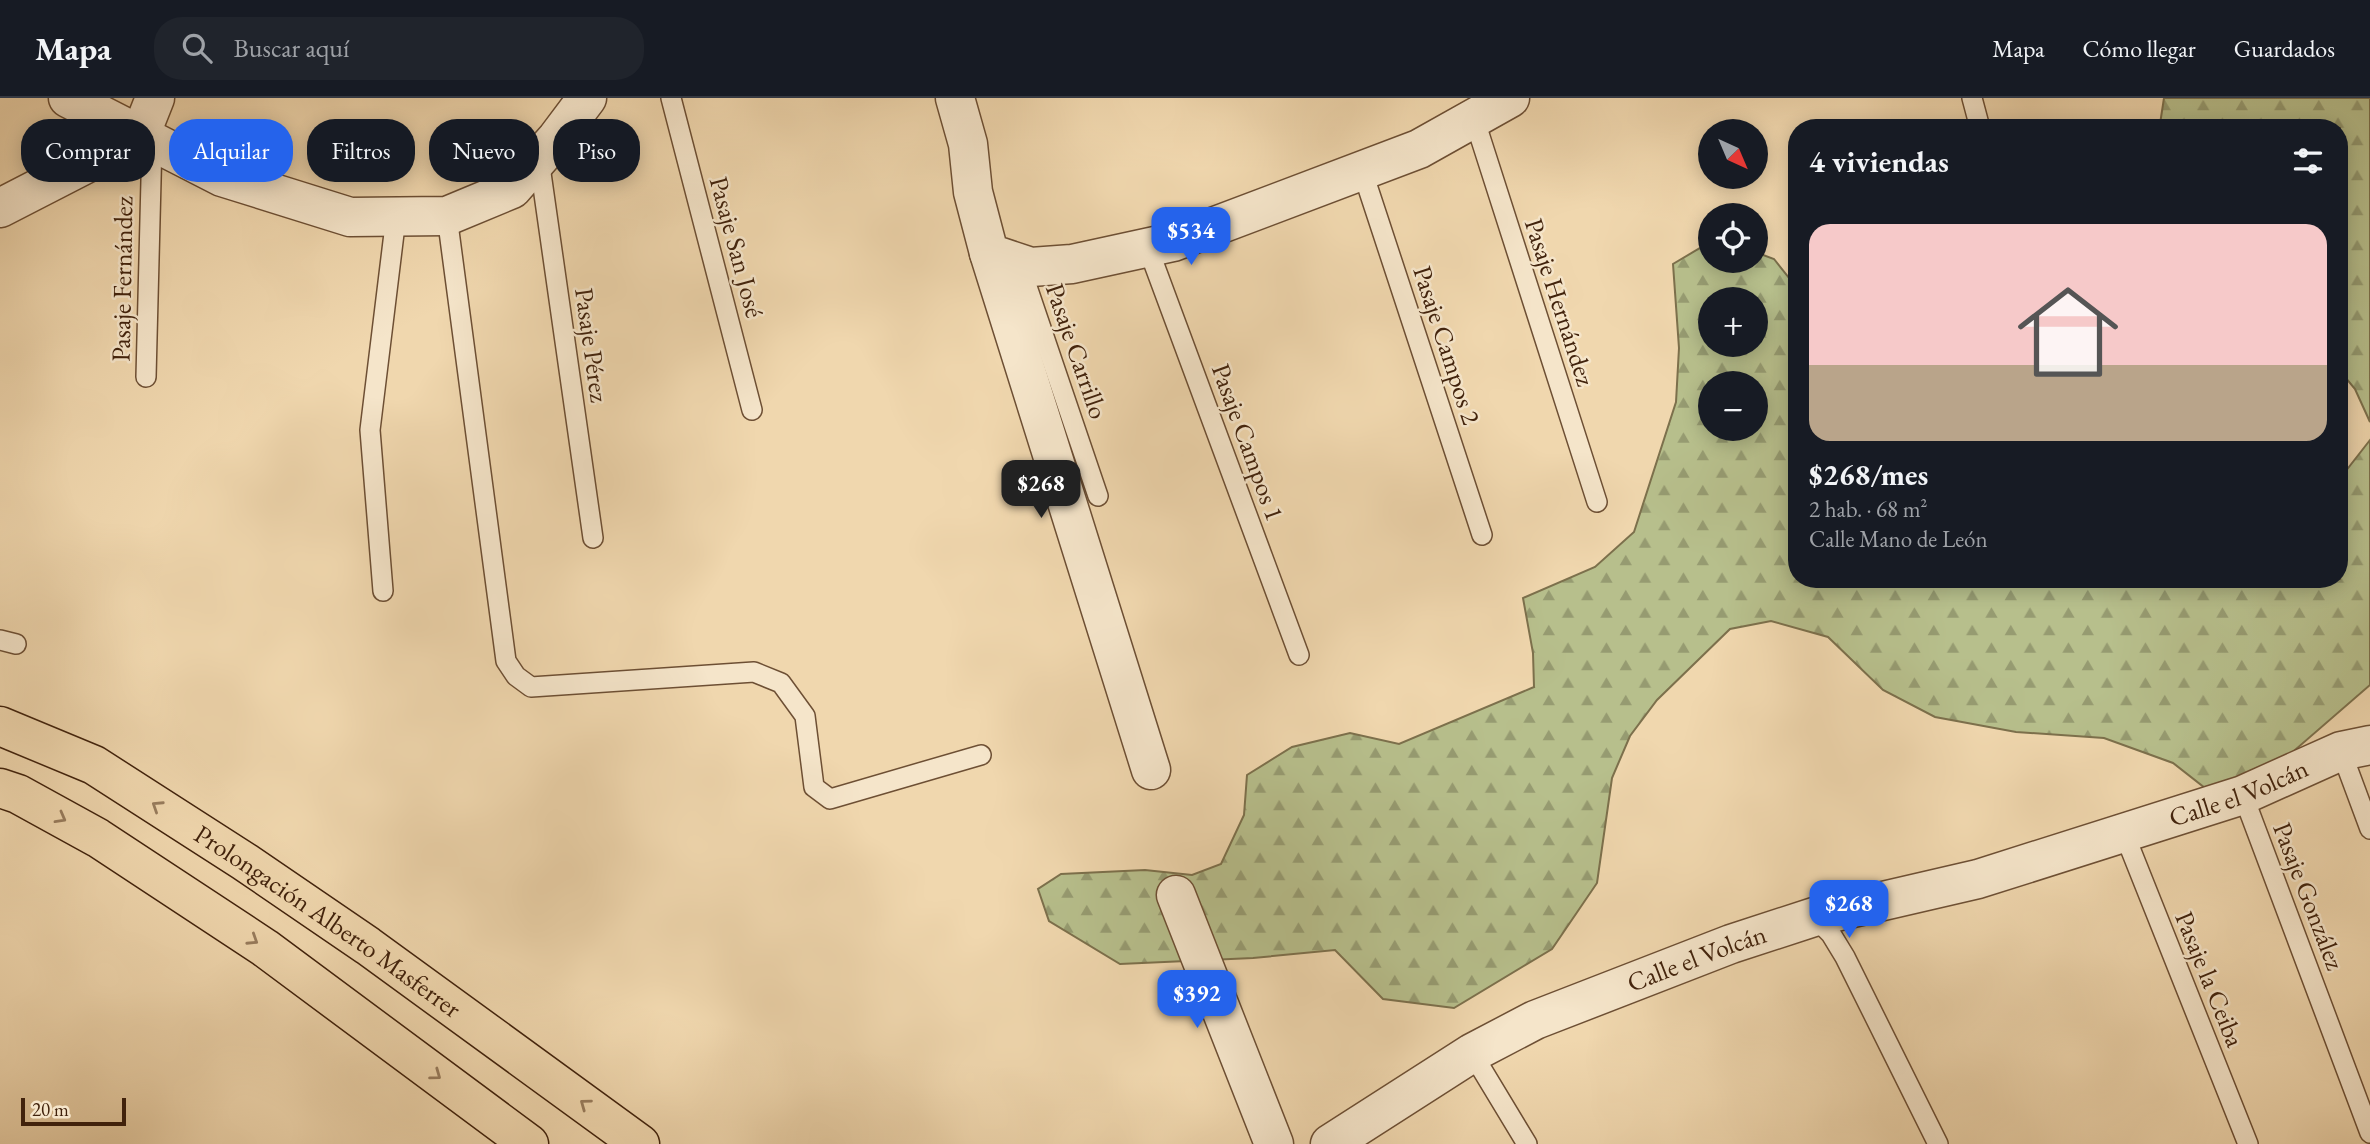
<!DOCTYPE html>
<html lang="es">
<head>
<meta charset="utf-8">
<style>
  :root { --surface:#171b24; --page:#20242c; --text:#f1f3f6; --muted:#9ea1a6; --line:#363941; --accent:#2563eb }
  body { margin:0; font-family:"EB Garamond",serif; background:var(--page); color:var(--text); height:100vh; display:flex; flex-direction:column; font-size:26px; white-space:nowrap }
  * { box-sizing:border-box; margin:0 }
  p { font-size:23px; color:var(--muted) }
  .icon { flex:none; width:38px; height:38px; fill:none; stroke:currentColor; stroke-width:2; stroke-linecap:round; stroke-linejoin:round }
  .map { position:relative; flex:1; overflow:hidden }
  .panel { position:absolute; left:1788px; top:21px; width:560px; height:469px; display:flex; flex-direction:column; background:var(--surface); border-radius:28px; box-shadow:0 4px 18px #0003 }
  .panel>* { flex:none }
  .hud { position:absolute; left:21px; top:21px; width:665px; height:63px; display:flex; gap:14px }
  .needle { width:46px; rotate:136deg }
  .fabs { position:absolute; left:1698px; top:21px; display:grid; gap:14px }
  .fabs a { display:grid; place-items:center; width:70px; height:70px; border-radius:50%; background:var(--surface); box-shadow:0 4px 18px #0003; font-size:35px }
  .scale { position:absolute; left:21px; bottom:18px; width:105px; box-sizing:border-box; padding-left:7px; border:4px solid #41220c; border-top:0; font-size:19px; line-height:24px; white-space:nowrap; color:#41220c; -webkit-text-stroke:5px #f5e5ca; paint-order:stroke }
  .price { position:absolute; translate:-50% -60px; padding:0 16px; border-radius:14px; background:var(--accent); color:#fff; font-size:23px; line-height:46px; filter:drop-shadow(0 2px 4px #0008) }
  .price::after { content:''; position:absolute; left:50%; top:42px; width:21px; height:16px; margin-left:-10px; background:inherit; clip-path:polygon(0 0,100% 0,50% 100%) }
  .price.on { background:#222; color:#fff }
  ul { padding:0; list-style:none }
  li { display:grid; align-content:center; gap:14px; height:371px; padding:0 21px }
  li span { display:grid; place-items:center; height:217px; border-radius:21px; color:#555 }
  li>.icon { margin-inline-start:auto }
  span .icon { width:126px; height:126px; fill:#fffc; stroke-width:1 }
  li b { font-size:30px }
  h2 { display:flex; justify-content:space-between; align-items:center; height:84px; padding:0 21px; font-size:30px }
  .chip { padding:0 24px; border-radius:28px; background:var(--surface); box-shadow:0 4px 18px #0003; font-size:24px; line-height:63px }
  .chip.on { background:var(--accent); color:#fff }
  header { display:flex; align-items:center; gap:42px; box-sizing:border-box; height:98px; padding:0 35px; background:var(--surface); border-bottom:2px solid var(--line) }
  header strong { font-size:33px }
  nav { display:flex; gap:38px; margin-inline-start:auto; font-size:24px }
  .search { width:490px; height:63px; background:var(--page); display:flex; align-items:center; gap:18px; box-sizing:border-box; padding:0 24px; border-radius:28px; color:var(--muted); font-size:26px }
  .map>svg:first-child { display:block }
  .forest { fill:url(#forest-firs); stroke:#7c704c; stroke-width:2; fill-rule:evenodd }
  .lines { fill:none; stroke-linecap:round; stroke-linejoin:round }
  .lane-casing { stroke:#6d4f34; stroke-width:22 }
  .street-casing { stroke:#6d4f34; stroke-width:41 }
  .primary-casing { stroke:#41220c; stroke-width:41 }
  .lane { stroke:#f5e5ca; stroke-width:19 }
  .street { stroke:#f5e5ca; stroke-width:38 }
  .primary { stroke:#f0d7ae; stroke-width:38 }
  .oneway { stroke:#987c5d }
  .labels { text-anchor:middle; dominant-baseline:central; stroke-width:5; stroke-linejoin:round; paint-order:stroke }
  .street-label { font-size:26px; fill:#41220c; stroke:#f5e5ca }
</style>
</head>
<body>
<header>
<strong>Mapa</strong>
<div class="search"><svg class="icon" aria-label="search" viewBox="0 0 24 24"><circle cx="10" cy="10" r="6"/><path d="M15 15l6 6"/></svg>Buscar aquí</div>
<nav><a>Mapa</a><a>Cómo llegar</a><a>Guardados</a></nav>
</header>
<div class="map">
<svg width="2370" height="1046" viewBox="0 0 2370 1046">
  <defs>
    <pattern id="forest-firs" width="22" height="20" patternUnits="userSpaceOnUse" patternTransform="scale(1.75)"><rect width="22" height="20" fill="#b7bf8c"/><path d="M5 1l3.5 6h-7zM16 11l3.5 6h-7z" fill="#969b71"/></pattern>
  </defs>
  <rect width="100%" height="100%" fill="#f0d7ae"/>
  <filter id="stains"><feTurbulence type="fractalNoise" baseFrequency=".00286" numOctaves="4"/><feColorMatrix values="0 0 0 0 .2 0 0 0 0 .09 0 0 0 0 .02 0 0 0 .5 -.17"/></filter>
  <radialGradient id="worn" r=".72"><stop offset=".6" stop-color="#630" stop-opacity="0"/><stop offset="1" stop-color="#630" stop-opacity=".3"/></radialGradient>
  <g class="forest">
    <polygon points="2164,0 2370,0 2370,324 2355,291 2340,273 2340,30 2163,30 2160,26"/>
    <path d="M1710,144V163H1755V154L1774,161L1797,190V481H2340V377L2345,374L2370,342V587L2273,671L2214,697L2173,665L2104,640L2016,634L1935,619L1883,592L1828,539L1771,523L1730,531L1657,602L1630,638L1612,680L1597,785L1552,851L1454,910L1383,901L1335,852L1253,860L1120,866L1049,823L1038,791L1061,776L1145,772L1192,777L1221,766L1244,717L1247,677L1292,649L1350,635L1399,646L1534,589L1533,555L1523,500L1595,469L1634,434L1676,304L1679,250L1673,166ZM1710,201H1755V247H1710ZM1710,285H1755V331H1710Z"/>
  </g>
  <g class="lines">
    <g class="lane-casing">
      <g id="lane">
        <polyline points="671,0 752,312"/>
        <polyline points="1972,0 1980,30"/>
        <polyline points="1474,20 1597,404"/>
        <polyline points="539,61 593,440"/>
        <polyline points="1362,72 1482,437"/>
        <polyline points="447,118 506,563 516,578 531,589 754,574 781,585 805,618 814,689 830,701 981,657"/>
        <polyline points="1148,150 1299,557"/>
        <polyline points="1019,165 1098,398"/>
        <polyline points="146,279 152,43"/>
        <polyline points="383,493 370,332 396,119"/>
        <polyline points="0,542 16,546"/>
        <polyline points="2341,653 2370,731"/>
        <polyline points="2243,697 2370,1035"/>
        <polyline points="2124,735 2248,1046"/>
        <polyline points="1814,819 1831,836 1845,859 1938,1046"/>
        <polyline points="1472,955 1527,1046"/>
      </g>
    </g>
    <g class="street-casing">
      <g id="street">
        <polyline points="68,0 222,79 350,119 447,118 512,91 557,40 587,0"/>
        <polyline points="955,0 968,46 973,94 989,155 1031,169 1072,166 1173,144 1419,51 1510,0"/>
        <polyline points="0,110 140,38 155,0"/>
        <polyline points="989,155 1151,672"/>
        <polyline points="1176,797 1274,1046"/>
        <path id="s1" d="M1330,1046L1472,955L1535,922L1731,846L1814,819L1978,781L2243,697L2341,653L2370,647"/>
      </g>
    </g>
    <g class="primary-casing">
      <g id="primary">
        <path id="s2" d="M0,628L94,667L245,764L368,848L640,1046"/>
        <polyline points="0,690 18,696 98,740 265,850 529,1046"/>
      </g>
    </g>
    <use href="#lane" class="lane"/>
    <use href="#street" class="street"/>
    <use href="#primary" class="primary"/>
  </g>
  <defs><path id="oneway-chevron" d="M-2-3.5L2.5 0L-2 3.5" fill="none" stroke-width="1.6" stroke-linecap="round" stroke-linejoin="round" transform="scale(1.75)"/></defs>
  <g class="oneway">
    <use href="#oneway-chevron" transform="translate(157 708) rotate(-147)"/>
    <use href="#oneway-chevron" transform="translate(61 720) rotate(29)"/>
    <use href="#oneway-chevron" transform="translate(253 842) rotate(33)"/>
    <use href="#oneway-chevron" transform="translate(436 977) rotate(36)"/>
    <use href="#oneway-chevron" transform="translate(585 1006) rotate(-144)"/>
  </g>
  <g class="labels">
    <g class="street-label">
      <text transform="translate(737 149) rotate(75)">Pasaje San José</text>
      <text transform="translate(122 181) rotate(-89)">Pasaje Fernández</text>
      <text transform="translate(1560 204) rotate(72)">Pasaje Hernández</text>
      <text transform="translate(592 247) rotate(82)">Pasaje Pérez</text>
      <text transform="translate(1447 247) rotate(72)">Pasaje Campos 2</text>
      <text transform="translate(1077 253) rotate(71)">Pasaje Carrillo</text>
      <text transform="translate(1248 344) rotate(70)">Pasaje Campos 1</text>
      <text stroke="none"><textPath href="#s1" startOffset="980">Calle el Volcán</textPath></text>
      <text transform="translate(2309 798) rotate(69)">Pasaje González</text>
      <text stroke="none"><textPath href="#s2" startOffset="383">Prolongación Alberto Masferrer</textPath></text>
      <text stroke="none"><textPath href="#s1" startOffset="413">Calle el Volcán</textPath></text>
      <text transform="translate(2210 881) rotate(68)">Pasaje la Ceiba</text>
    </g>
  </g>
  <rect width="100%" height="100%" filter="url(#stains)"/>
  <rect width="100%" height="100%" fill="url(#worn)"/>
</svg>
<div class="fabs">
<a><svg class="needle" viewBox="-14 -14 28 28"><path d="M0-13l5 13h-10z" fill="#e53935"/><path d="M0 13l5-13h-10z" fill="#9ea1a6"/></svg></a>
<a><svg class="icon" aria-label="locate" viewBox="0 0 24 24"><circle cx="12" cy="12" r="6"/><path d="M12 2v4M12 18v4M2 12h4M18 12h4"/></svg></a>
<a>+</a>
<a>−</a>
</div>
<div class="scale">20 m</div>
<b class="price" style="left:1191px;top:169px">$534</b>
<b class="price on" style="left:1041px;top:422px">$268</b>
<b class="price" style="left:1849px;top:842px">$268</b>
<b class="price" style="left:1197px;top:932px">$392</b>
<div class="hud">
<a class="chip">Comprar</a>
<a class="chip on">Alquilar</a>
<a class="chip">Filtros</a>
<a class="chip">Nuevo</a>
<a class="chip">Piso</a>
</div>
<section class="panel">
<h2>4 viviendas<svg class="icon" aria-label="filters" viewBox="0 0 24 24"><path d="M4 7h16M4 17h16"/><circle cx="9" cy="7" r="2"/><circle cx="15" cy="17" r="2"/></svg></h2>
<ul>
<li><span style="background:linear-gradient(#f6c9c9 65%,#b9a48a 0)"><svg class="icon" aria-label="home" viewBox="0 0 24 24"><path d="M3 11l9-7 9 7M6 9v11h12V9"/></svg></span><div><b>$268/mes</b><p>2 hab. · 68 m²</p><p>Calle Mano de León</p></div></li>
</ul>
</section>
</div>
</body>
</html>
